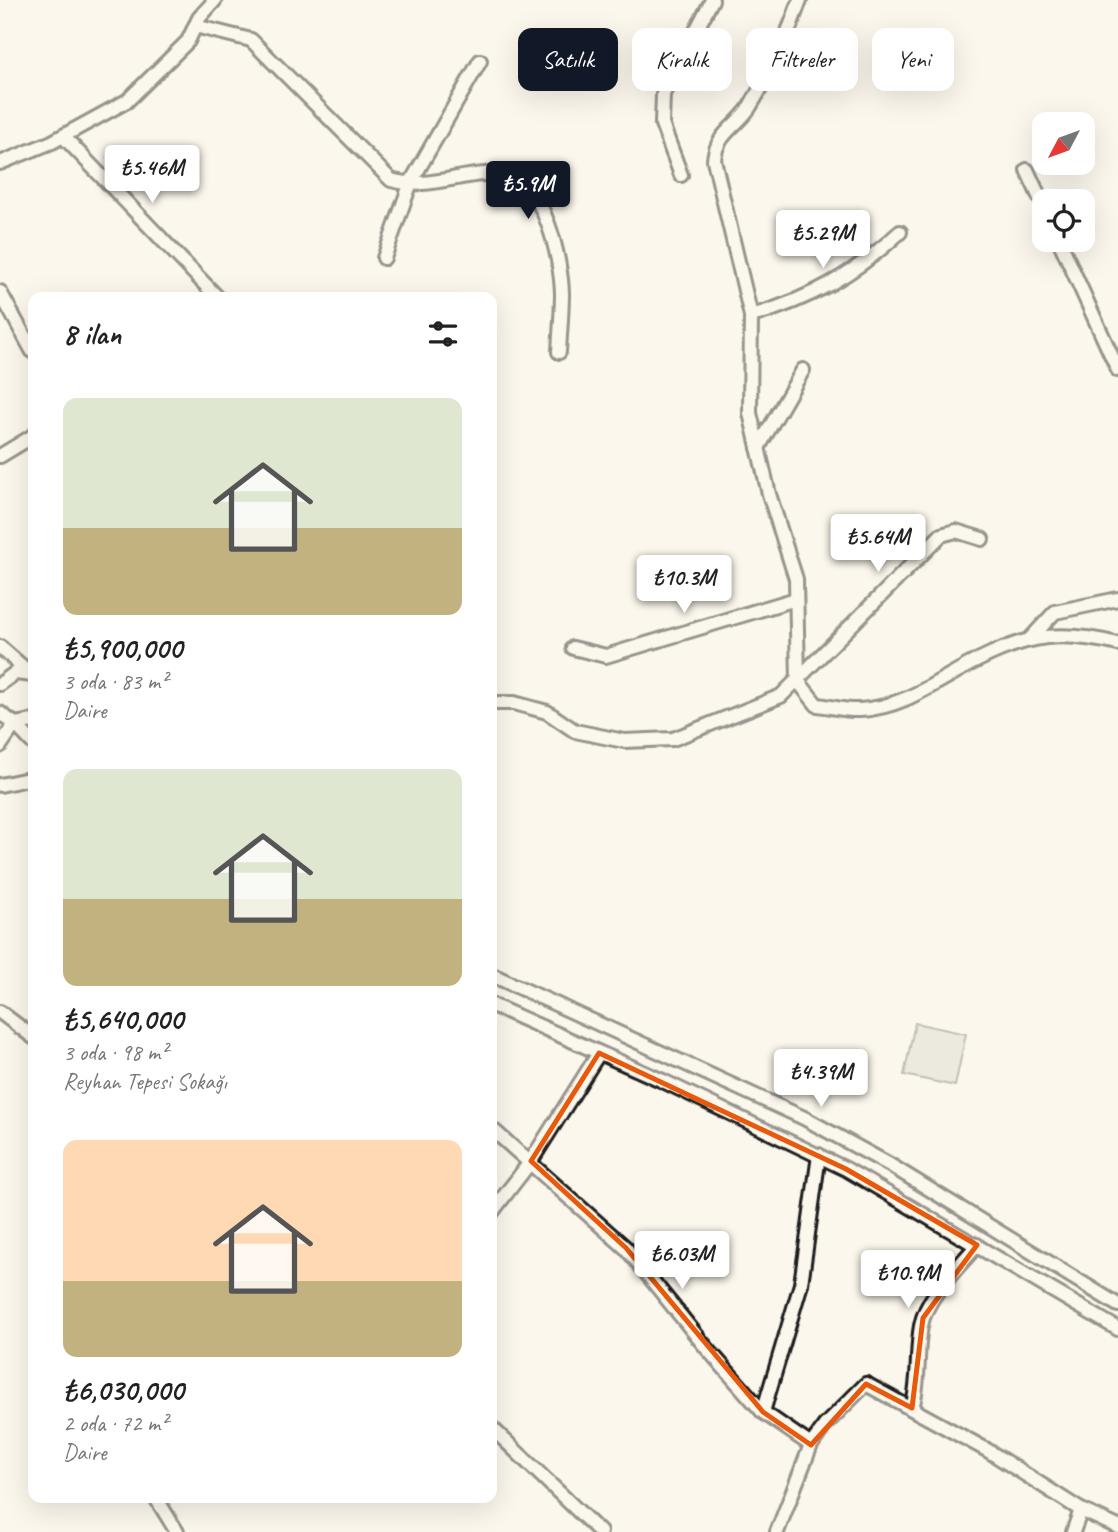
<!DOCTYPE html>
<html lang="tr">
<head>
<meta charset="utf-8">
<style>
  :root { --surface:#fff; --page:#f2f2f2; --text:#222; --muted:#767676; --accent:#111827 }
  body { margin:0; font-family:Caveat,sans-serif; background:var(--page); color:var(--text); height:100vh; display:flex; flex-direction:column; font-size:26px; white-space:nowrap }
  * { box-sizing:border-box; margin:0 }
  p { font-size:23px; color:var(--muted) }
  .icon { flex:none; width:38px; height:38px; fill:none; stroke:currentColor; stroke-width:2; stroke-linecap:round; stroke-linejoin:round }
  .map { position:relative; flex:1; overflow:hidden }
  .drawer { position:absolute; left:28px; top:292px; width:469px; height:1211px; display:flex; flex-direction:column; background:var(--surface); border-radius:14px; box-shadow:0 7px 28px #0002 }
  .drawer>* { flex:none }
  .guide { position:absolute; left:518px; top:28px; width:494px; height:63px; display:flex; gap:14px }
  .needle { width:46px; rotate:229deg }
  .buttons { position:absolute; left:1032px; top:112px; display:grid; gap:14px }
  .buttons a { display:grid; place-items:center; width:63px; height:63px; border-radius:14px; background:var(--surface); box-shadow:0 7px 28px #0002; font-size:35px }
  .price { position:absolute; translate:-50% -60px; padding:0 16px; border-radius:7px; background:#fff; color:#222; font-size:23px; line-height:46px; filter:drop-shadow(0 2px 4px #0008) }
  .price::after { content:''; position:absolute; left:50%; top:42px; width:21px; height:16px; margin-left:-10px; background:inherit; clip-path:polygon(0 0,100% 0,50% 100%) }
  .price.active { background:var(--accent); color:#fff }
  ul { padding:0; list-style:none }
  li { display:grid; align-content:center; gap:14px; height:371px; padding:0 35px }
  li span { display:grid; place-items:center; height:217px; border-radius:14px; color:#555 }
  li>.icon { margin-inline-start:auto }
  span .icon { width:126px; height:126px; fill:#fffc; stroke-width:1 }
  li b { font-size:30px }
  h2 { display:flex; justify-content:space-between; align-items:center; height:84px; padding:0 35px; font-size:30px }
  .tag { padding:0 24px; border-radius:14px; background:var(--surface); box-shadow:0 7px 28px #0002; font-size:24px; line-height:63px }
  .tag.active { background:var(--accent); color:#fff }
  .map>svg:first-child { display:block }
  .green { fill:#dad7ce; stroke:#7b7a75; stroke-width:2 }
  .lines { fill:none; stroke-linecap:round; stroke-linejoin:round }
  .minor-casing { stroke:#1c1c1c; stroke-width:18 }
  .minor { stroke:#fbf7ec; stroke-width:12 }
  .marked { fill:none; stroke:#e8590c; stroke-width:5; stroke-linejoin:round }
</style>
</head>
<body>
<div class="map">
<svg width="1118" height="1532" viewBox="0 0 1118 1532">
  <rect width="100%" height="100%" fill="#fbf7ec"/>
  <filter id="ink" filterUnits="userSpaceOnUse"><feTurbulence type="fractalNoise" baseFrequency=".0143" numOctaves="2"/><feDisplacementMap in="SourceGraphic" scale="14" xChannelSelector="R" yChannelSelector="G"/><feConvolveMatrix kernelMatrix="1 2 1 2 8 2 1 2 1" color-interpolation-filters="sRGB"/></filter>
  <g filter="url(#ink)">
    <polygon class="green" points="915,1023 966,1034 955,1086 904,1075"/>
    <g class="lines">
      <g class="minor-casing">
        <g id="minor">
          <path d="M800,0C787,38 770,74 749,108C736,127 716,134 714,160L751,316L750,413L769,494L796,579L798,681L817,705C830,706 846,711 860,710C907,707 939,679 978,660C1030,634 1062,630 1118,644"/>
          <path d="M195,26L251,40L391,180C427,191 468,170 504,174C544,178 561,260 562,293C562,312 560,332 559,352"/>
          <polyline points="63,136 218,298"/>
          <polyline points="0,163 52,142 127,101 188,41 199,18 215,0"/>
          <polyline points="1027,170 1045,209"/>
          <polyline points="681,175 662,124 663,94 712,0"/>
          <polyline points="1059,240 1118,370"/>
          <polyline points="384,258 411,182 480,61"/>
          <polyline points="0,292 33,352"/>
          <path d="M751,316C809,300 856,273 900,232"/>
          <polyline points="758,448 803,370"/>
          <polyline points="0,456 33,436"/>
          <polyline points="1030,639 1055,612 1118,599"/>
          <polyline points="0,647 32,675"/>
          <polyline points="573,648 606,656 796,599"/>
          <polyline points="0,684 15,673 33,675"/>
          <polyline points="492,703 514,703 547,712 575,731 624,741 673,739 781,696 941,535 956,531 982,539"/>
          <polyline points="0,713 15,724 33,721"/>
          <polyline points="0,746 15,724 33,743"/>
          <polyline points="0,785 33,778"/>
          <polyline points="492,975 804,1118 890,1165 1118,1305"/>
          <polyline points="492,1005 663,1081 846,1169 1118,1329"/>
          <polyline points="0,1012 33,1037"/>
          <polyline points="492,1129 626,1248 705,1346 763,1412 811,1445"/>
          <polyline points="492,1212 531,1161 599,1053"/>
          <path d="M912,1408C920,1381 916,1353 921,1326C926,1296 958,1268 977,1245"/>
          <polyline points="763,1412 801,1284 819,1155"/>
          <polyline points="492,1428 600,1532"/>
          <polyline points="156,1498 177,1532"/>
          <polyline points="777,1532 811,1445 825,1425 866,1384 987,1450 1081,1510 1118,1527"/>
          <polyline points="1073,1532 1081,1510"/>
        </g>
      </g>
      <use href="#minor" class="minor"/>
    </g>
  </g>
  <path d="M0 0H1118V1532H0ZM599,1053L846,1169L977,1245L923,1318L912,1408L866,1384L811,1445L763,1412L626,1248L531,1161Z" fill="#fbf7ec" fill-opacity=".55" fill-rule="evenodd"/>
  <path class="marked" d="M599,1053L846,1169L977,1245L923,1318L912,1408L866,1384L811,1445L763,1412L626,1248L531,1161Z"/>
</svg>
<div class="buttons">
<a><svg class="needle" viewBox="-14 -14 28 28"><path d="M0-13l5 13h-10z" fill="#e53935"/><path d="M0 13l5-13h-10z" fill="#767676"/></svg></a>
<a><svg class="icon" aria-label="locate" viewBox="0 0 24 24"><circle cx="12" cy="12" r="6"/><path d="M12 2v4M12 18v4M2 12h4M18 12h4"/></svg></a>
</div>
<b class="price" style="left:152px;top:205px">₺5.46M</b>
<b class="price active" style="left:528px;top:221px">₺5.9M</b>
<b class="price" style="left:823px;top:270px">₺5.29M</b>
<b class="price" style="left:878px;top:574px">₺5.64M</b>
<b class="price" style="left:684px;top:615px">₺10.3M</b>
<b class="price" style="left:821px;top:1109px">₺4.39M</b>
<b class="price" style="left:682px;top:1291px">₺6.03M</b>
<b class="price" style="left:908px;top:1310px">₺10.9M</b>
<div class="guide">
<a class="tag active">Satılık</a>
<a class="tag">Kiralık</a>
<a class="tag">Filtreler</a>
<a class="tag">Yeni</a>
</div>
<section class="drawer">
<h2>8 ilan<svg class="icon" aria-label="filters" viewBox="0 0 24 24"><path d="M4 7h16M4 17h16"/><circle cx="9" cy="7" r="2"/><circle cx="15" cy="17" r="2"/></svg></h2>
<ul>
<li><span style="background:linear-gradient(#dfe7d0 60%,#c2b280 0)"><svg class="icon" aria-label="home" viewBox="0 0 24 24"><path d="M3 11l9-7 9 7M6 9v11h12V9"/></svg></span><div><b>₺5,900,000</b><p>3 oda · 83 m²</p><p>Daire</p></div></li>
<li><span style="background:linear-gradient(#dfe7d0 60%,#c2b280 0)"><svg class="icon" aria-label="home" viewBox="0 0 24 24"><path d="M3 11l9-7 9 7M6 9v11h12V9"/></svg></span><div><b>₺5,640,000</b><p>3 oda · 98 m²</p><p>Reyhan Tepesi Sokağı</p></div></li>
<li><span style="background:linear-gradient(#ffd9b3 65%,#c2b280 0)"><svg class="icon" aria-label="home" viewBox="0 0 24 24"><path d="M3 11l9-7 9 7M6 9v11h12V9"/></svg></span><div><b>₺6,030,000</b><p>2 oda · 72 m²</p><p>Daire</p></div></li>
</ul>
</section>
</div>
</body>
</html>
